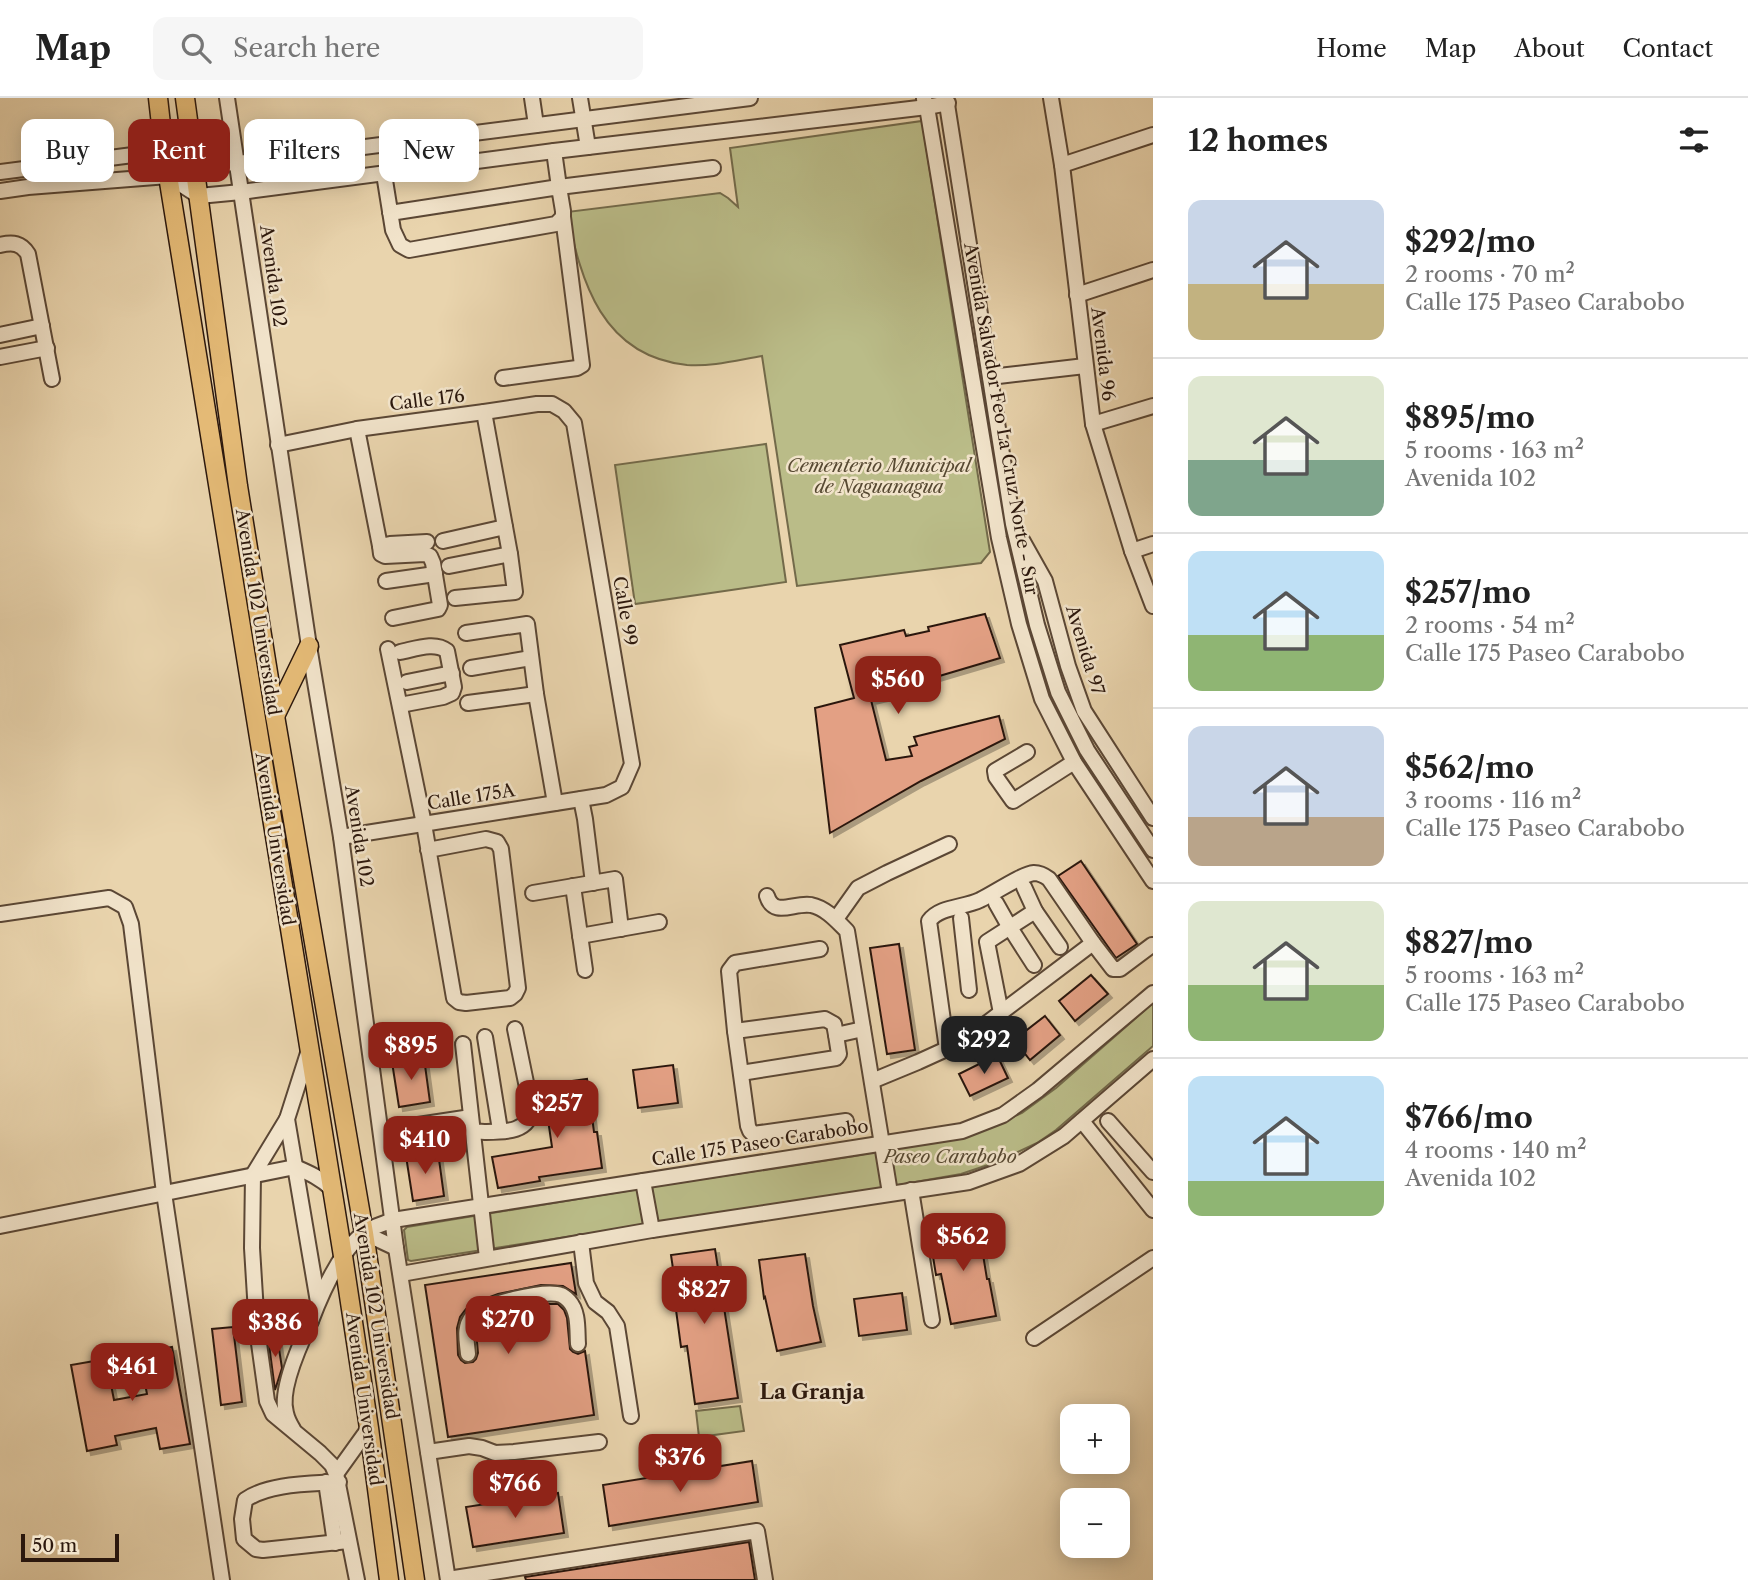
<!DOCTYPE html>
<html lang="en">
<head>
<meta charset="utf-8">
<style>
  :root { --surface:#fff; --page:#f6f6f6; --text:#222; --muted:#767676; --line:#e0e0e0; --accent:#8f2418 }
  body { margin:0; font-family:"Libre Caslon Text",serif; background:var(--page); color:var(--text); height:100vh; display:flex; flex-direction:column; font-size:26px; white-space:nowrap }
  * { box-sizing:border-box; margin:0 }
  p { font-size:23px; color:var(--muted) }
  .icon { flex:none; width:38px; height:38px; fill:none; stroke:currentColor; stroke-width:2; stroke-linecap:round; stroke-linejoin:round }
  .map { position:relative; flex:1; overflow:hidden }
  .sheet { display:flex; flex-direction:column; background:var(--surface); width:595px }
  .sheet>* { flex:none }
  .hud { position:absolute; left:21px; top:21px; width:665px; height:63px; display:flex; gap:14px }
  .tools { position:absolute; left:1060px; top:1306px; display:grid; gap:14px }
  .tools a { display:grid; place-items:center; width:70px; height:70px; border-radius:14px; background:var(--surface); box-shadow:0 4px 18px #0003; font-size:35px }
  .scale { position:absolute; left:21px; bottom:18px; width:98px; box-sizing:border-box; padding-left:7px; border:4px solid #2c180d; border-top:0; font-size:19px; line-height:24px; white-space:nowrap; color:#2c180d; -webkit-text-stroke:5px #f1e3ca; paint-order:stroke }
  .price { position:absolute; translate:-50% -60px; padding:0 16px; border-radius:14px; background:var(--accent); color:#fff; font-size:23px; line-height:46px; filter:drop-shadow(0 2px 4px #0008) }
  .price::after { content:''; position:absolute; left:50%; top:42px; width:21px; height:16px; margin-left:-10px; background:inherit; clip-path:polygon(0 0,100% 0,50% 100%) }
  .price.active { background:#222; color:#fff }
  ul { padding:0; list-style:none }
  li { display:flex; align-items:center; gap:21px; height:175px; padding:0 35px }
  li+li { border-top:2px solid var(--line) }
  li span { display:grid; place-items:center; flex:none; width:196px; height:140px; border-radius:14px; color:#555 }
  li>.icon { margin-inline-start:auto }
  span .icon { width:84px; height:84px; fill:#fffc; stroke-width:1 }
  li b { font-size:30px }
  h2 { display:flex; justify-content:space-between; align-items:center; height:84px; padding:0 35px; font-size:30px }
  .tag { padding:0 24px; border-radius:14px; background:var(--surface); box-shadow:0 4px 18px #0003; font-size:24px; line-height:63px }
  .tag.active { background:var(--accent); color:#fff }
  header { display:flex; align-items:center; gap:42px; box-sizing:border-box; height:98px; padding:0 35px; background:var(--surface); border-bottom:2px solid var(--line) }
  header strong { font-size:33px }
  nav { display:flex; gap:38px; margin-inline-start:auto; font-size:24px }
  .search { width:490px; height:63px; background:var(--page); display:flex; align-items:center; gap:18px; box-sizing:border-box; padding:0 24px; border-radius:14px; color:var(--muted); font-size:26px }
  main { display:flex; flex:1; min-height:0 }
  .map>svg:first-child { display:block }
  .green { fill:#babc88; stroke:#736a4a; stroke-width:2 }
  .building { fill:#e3a084; stroke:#2c180d; stroke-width:2; filter:url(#shadow) }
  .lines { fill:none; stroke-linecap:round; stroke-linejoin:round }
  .minor-casing { stroke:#5b4735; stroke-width:18 }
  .major-casing { stroke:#2c180d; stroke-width:21 }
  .minor { stroke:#f1e3ca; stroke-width:14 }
  .major { stroke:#e4ba76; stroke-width:18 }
  .labels { text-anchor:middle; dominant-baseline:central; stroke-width:5; stroke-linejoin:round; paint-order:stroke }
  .street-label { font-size:18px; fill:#2c180d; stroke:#f1e3ca }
  .park-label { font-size:18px; font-style:italic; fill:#574932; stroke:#f1e3ca }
  .quarter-label { font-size:21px; font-weight:bold; fill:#2c180d; stroke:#f1e3ca }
</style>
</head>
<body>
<header>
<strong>Map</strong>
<div class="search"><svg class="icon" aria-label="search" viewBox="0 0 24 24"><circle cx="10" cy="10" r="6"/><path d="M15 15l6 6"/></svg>Search here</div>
<nav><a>Home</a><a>Map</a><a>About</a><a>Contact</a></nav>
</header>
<main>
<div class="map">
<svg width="1153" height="1482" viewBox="0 0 1153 1482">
  <defs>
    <filter id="shadow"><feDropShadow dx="4" dy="4" stdDeviation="0" flood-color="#0004"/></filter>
  </defs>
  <rect width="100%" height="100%" fill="#e9d4ad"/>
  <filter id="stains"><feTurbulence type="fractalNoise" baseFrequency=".00286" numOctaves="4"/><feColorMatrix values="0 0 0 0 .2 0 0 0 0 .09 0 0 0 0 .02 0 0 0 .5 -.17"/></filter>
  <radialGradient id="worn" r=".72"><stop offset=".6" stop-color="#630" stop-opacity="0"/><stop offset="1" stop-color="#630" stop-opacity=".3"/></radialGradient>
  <g class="green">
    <path d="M922,23L990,454L981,465L797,488L762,258C738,262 711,269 687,267C602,258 581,184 567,114L720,95L728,100L738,109L730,50Z"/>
    <polygon points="766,346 786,484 635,506 615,367"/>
    <polygon points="1153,905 1153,948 1056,1032 1037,1045 997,1064 961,1076 858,1094 411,1163 408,1162 404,1132 407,1129 663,1087 854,1058 973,1036 1022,1015 1056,990"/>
    <polygon points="740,1308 744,1333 699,1339 696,1313"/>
  </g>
  <g class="building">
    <polygon points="985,516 1000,560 909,587 910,593 871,602 886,662 912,658 909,649 917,647 914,639 999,618 1005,641 921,683 830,735 815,610 854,600 840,547 904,532 906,538 929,533 928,529"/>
    <polygon points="1081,763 1137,846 1116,860 1058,778"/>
    <polygon points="899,846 915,952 887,956 870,850"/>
    <polygon points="1091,877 1108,896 1075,923 1059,903"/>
    <polygon points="1045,918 1060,937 1030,962 1014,942"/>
    <polygon points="997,957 1008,980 970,998 959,976"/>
    <polygon points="424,960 430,1004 399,1009 392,964"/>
    <polygon points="673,967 678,1005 638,1010 633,972"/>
    <polygon points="587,981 594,1034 597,1034 602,1070 539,1079 540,1083 498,1090 492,1059 552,1049 543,987"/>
    <polygon points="438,1054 444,1098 413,1103 406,1058"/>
    <polygon points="978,1126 987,1181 989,1181 996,1218 951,1226 941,1176 936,1177 929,1134"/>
    <polygon points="715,1151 738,1300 695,1306 687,1248 681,1249 676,1212 679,1212 671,1157"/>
    <polygon points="805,1156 813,1208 821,1244 777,1253 765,1199 764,1200 759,1162"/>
    <polygon points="571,1165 576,1196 563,1188 541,1187 498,1196 474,1205 466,1211 460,1219 457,1230 458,1257 461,1262 465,1265 473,1264 476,1261 478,1255 476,1233 479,1226 483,1222 517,1210 543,1206 558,1206 564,1212 567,1220 570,1251 573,1254 578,1256 585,1253 594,1317 448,1339 425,1187"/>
    <polygon points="902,1195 907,1232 859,1238 854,1201"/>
    <polygon points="233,1229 242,1304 221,1307 212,1231"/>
    <polygon points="277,1238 282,1270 275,1292 268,1239"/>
    <polygon points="172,1249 190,1346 160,1351 156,1330 115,1338 117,1347 87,1353 71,1267 106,1261 114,1302 147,1296 139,1255"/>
    <polygon points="752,1363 758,1404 609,1428 603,1387"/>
    <polygon points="558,1395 564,1435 473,1449 466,1409"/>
    <polygon points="749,1444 755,1482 526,1482 525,1479"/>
  </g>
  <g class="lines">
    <g class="minor-casing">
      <g id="minor">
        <polyline points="227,0 309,548 341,739 396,1150 448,1482"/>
        <polyline points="532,0 536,27"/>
        <polyline points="580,0 588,49"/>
        <polyline points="946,0 1013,426 1037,527 1058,594 1087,652 1153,752"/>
        <polyline points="1051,0 1062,67 1093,326 1132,453 1153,508"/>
        <polyline points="924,1 927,9 999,440 1019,526 1042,601 1074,664 1153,783"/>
        <polyline points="554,53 559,89 713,70"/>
        <polyline points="1062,67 1153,37"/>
        <polyline points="0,74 164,53 194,67 238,65 750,0"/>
        <polyline points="384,76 393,132 400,147 409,152 556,126 563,119 563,113 559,89 390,115"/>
        <polyline points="0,93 28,89 168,78 199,98 241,94 554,53 927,9 948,5"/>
        <path d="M0,147C13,144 21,145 28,156L52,281"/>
        <polyline points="1077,197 1153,172"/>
        <polyline points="0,237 42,228"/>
        <polyline points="0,259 47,250"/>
        <polyline points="990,279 1085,268"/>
        <polyline points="503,280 577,270 582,267 563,119"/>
        <polyline points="1093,326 1153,308"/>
        <polyline points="357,331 380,448 390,446 427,444"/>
        <polyline points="278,347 357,331 484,314 537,306 552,306 564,313 574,325 632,666 622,689 606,697 341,739"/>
        <polyline points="1022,442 1045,483 1068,568 1084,613 1153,720"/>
        <polyline points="443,443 505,429"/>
        <polyline points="380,448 381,456 385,458 425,456 430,458 433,465 440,507 438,511 393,520"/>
        <polyline points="1132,453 1153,446"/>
        <polyline points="449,468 510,456"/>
        <polyline points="386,483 435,476"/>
        <polyline points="455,500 515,494 510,456 484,314"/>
        <polyline points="466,535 527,526 536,596 555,705"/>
        <polyline points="388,551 424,726 454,900 459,904 466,905 510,900 515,896 518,890 501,751 497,744 486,741 428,752"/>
        <polyline points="471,570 531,560"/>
        <polyline points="407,584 452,575"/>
        <polyline points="468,605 536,596"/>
        <path d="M400,607L443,599L452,595L454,589L447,553C435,543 415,551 400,554"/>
        <polyline points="1027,654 995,673 996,679 1013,703 1074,664"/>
        <polyline points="581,701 585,721 593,785"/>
        <polyline points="573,788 585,872"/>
        <polyline points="1024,789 1035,813 1060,849"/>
        <polyline points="533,795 615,781 621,831"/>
        <path d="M767,798C774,820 794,804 811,807C826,810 837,823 847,833L890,1095"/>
        <polyline points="996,805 1009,828 1034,867"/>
        <polyline points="0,816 109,800 125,809 131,826 164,1095 222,1482"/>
        <polyline points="961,820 969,892"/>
        <polyline points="836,821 858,790 887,775 949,746"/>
        <polyline points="580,838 659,824"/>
        <polyline points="820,851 735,865 729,873 735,933 748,1028 750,1033 753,1036 846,1023"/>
        <polyline points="1001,915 987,844 1035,813"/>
        <polyline points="735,933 825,921 834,926 836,937 863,931"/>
        <polyline points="485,939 500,1032"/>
        <polyline points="463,946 487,1160"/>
        <path d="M947,951L929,823C940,808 964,810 980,802C993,796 1022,776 1034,775C1040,775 1045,778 1049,781L1093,845L1113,871H1120L1152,847"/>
        <polyline points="309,952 287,1021 318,1204"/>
        <polyline points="741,975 836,960 839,956 836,937"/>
        <polyline points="872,983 918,964 962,944 1093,845"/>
        <polyline points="1082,1023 1153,1112"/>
        <polyline points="1108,1023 1153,1074"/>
        <polyline points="405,1029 471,1019"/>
        <path d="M473,1034C495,1033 531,1039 531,1009L515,931"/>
        <polyline points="643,1083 652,1132"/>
        <polyline points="911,1092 932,1222"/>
        <path d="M0,1128L295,1069C309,1075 321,1080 332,1091"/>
        <polyline points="364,1135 396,1150"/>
        <polyline points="581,1144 586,1185 595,1204 608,1214 617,1228 631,1318"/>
        <polyline points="401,1176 652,1132 969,1084 1019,1066 1064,1038 1153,961"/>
        <polyline points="257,1231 252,1150 253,1077 287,1021"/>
        <polyline points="1034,1240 1153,1160"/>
        <path d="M468,1256C467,1243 463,1230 472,1219C483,1206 545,1191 561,1197C564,1198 567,1201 569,1203C579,1214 577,1232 578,1246"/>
        <path d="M293,1331C290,1326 287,1320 286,1315C279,1292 301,1244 311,1223"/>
        <polyline points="428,1354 469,1348 482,1350 495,1355 514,1354 599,1344"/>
        <polyline points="336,1376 369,1330"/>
        <polyline points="326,1384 335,1445"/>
        <path d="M339,1384C310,1386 269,1385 245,1402L242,1421L244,1441L256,1451L263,1452L348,1443"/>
        <polyline points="448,1481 757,1433 765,1482"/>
        <path d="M357,1482L336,1376L332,1367L320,1355L273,1316L267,1303L257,1231L311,1223C322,1194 339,1156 362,1136C370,1129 384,1126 393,1122L962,1033L1003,1017L1038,992L1153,895"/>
      </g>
    </g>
    <g class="major-casing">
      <g id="major">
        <polyline points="158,0 164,53 343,1158 369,1330 389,1482"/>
        <polyline points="185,0 238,388 275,618 364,1135 415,1482"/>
        <polyline points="275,618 309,548"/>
      </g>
    </g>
    <use href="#minor" class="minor"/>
    <use href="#major" class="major"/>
  </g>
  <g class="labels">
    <g class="street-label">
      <text transform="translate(273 178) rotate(82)">Avenida 102</text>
      <text transform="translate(1103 256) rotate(83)">Avenida 96</text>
      <text transform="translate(427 302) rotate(-7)">Calle 176</text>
      <text transform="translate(1001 321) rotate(80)">Avenida Salvador Feo La Cruz Norte - Sur</text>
      <text transform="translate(625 513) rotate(80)">Calle 99</text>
      <text transform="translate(258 514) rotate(81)">Avenida 102 Universidad</text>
      <text transform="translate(1085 552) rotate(73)">Avenida 97</text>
      <text transform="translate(471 699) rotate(-9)">Calle 175A</text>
      <text transform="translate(359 738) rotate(81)">Avenida 102</text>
      <text transform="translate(275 741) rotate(81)">Avenida Universidad</text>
      <text transform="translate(760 1045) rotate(-9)">Calle 175 Paseo Carabobo</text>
      <text transform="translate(376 1218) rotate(81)">Avenida 102 Universidad</text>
      <text transform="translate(364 1301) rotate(82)">Avenida Universidad</text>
    </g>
    <g class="park-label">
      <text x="879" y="368">Cementerio Municipal<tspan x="879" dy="21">de Naguanagua</tspan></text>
      <text x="950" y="1059">Paseo Carabobo</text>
    </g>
    <g class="quarter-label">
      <text x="812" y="1293">La Granja</text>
    </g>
  </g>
  <rect width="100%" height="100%" filter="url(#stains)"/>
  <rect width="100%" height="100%" fill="url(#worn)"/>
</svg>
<div class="tools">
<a>+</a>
<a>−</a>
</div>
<div class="scale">50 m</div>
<b class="price" style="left:898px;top:618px">$560</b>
<b class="price active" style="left:984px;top:978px">$292</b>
<b class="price" style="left:411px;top:984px">$895</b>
<b class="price" style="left:557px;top:1042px">$257</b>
<b class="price" style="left:425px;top:1078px">$410</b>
<b class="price" style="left:963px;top:1175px">$562</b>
<b class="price" style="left:704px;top:1228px">$827</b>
<b class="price" style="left:508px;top:1258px">$270</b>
<b class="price" style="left:275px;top:1261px">$386</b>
<b class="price" style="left:132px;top:1305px">$461</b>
<b class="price" style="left:680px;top:1396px">$376</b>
<b class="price" style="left:515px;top:1422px">$766</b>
<div class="hud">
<a class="tag">Buy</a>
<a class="tag active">Rent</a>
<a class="tag">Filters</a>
<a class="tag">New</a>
</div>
</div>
<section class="sheet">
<h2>12 homes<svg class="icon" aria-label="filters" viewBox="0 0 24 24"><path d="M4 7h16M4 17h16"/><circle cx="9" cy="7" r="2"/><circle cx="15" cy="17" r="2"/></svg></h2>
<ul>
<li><span style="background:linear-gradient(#c9d6e8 60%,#c2b280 0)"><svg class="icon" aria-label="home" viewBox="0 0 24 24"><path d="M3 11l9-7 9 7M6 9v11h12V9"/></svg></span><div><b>$292/mo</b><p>2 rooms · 70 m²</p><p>Calle 175 Paseo Carabobo</p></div></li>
<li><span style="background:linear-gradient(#dfe7d0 60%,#7fa58c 0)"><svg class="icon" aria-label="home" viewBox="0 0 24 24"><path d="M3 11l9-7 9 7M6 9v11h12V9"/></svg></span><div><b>$895/mo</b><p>5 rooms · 163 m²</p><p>Avenida 102</p></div></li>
<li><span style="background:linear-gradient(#bfe0f5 60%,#8fb573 0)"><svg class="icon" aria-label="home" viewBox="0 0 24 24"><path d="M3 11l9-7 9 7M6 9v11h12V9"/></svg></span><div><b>$257/mo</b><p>2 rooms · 54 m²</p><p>Calle 175 Paseo Carabobo</p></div></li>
<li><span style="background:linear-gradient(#c9d6e8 65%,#b9a48a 0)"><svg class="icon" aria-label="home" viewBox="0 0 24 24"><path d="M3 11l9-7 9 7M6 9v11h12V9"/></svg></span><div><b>$562/mo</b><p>3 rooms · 116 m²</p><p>Calle 175 Paseo Carabobo</p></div></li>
<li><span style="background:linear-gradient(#dfe7d0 60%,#8fb573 0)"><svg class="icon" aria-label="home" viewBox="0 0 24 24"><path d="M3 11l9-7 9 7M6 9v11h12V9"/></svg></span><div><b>$827/mo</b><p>5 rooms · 163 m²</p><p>Calle 175 Paseo Carabobo</p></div></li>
<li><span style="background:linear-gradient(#bfe0f5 75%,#8fb573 0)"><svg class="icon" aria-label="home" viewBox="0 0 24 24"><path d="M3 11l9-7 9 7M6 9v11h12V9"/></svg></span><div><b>$766/mo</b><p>4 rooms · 140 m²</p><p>Avenida 102</p></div></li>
</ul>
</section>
</main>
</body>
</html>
